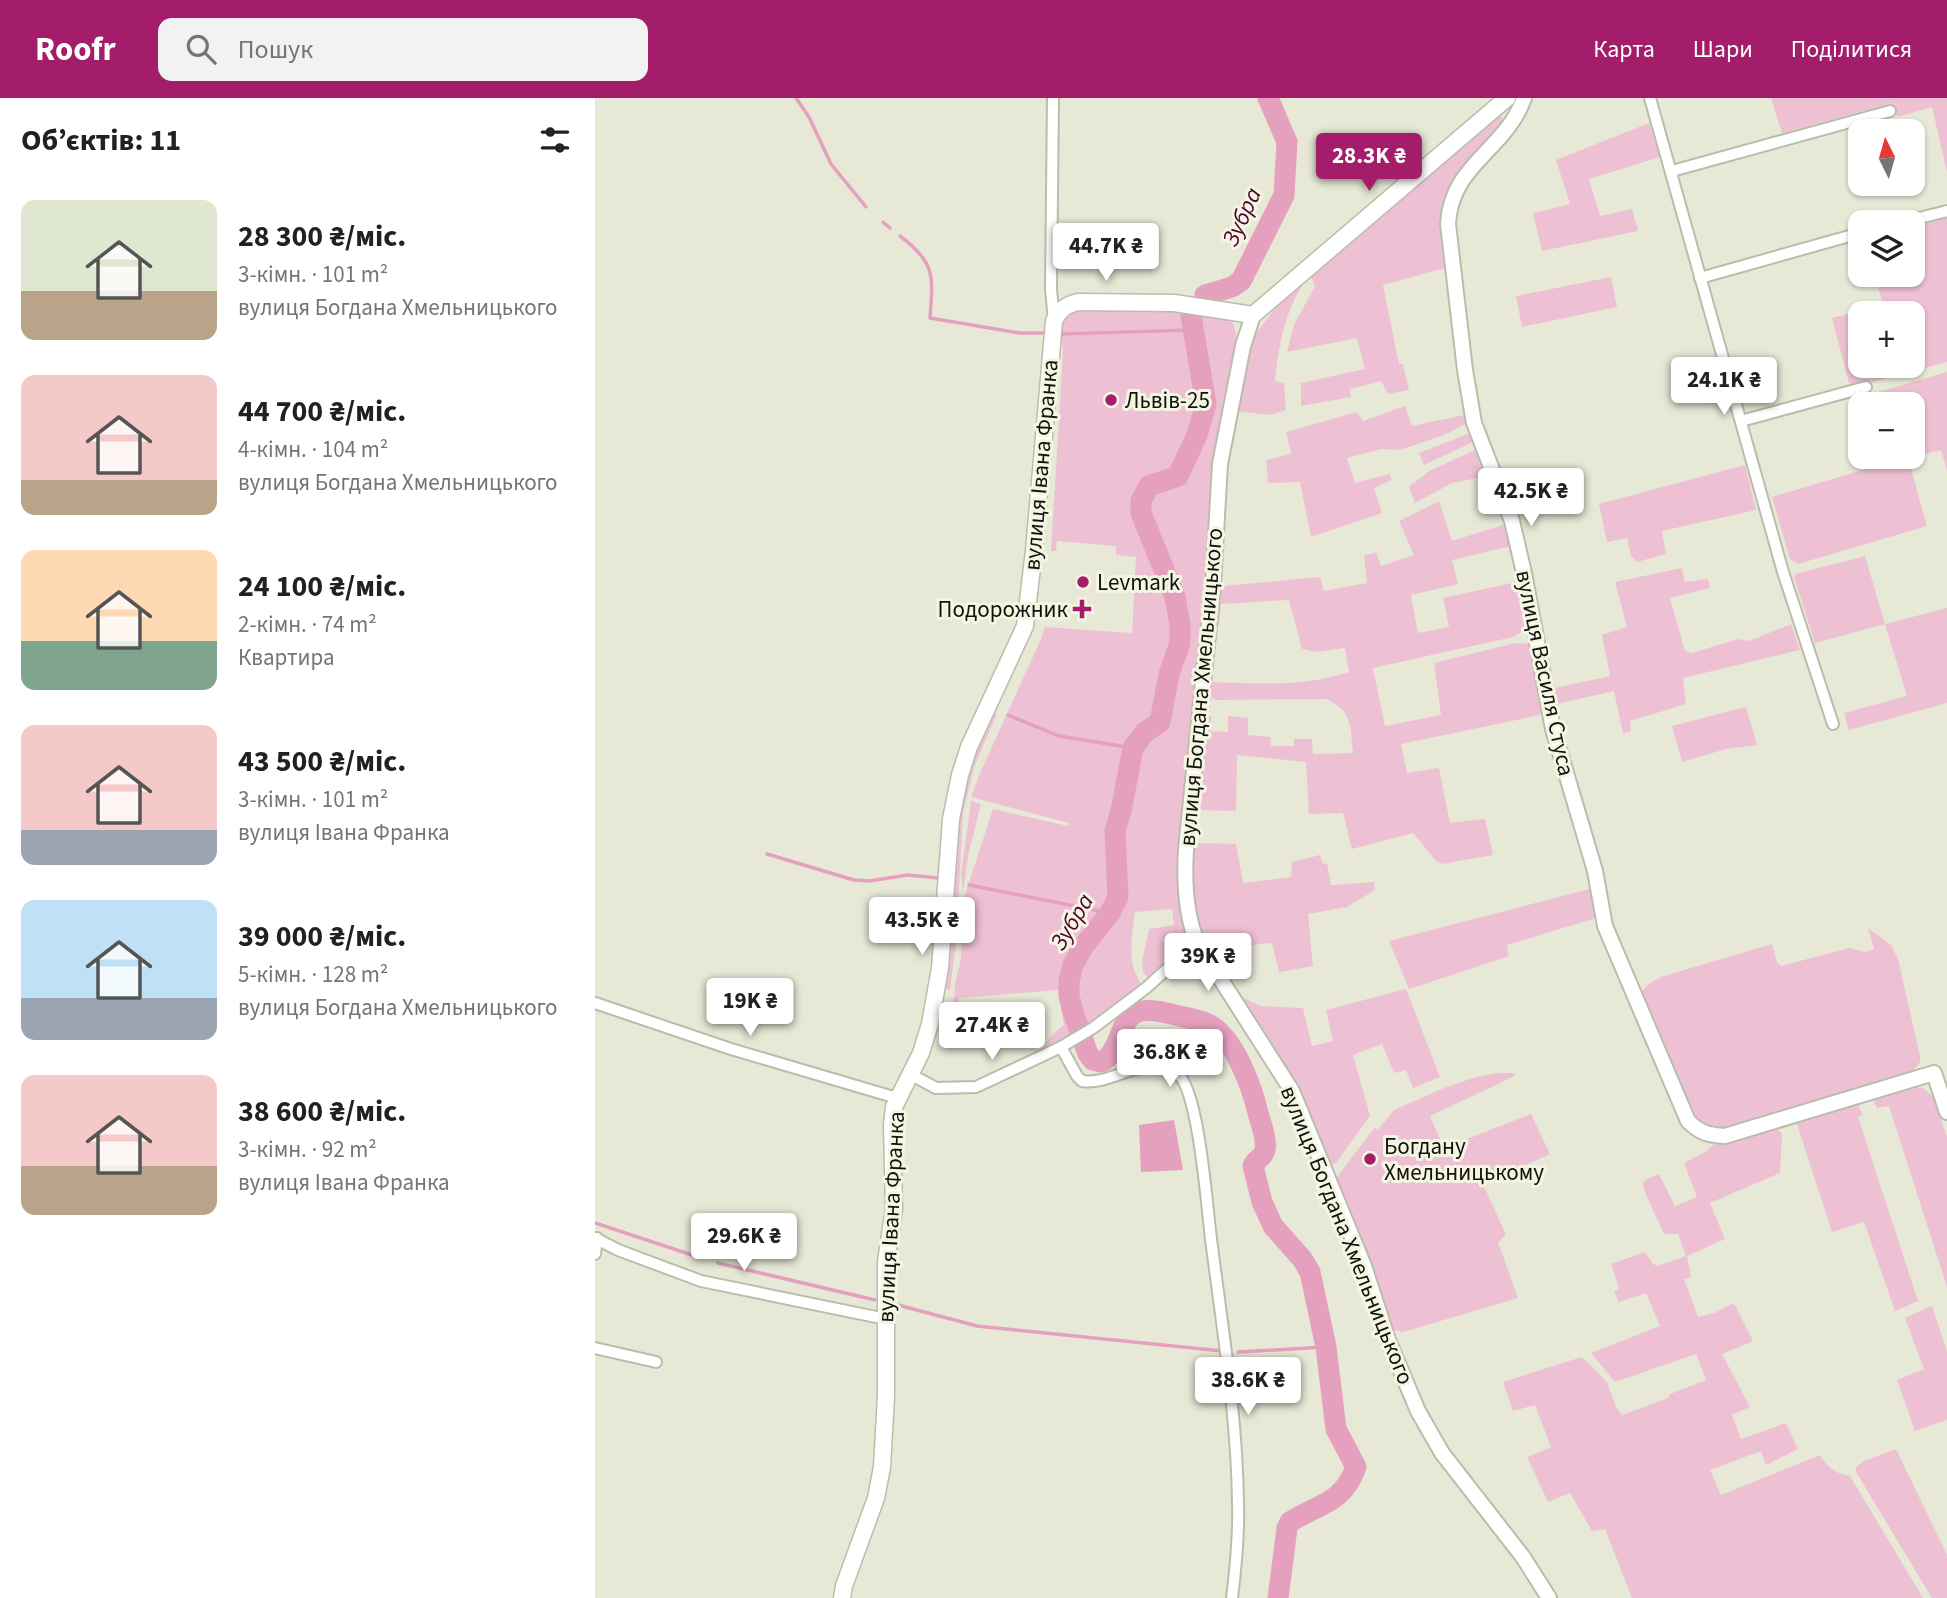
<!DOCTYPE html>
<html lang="uk">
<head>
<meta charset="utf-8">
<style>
  :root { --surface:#fff; --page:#f2f2f2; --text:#202124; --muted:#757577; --accent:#a31d6a }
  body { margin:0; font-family:"Source Sans 3",sans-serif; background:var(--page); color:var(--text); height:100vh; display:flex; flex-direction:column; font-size:26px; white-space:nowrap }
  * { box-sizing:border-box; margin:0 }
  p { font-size:23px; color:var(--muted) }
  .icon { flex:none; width:38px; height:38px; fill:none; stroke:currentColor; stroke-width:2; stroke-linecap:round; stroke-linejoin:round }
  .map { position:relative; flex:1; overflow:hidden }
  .panel { display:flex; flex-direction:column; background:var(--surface); width:595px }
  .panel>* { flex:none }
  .needle { width:46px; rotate:355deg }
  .buttons { position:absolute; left:1253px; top:21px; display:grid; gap:14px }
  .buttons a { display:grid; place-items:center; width:77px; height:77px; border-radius:14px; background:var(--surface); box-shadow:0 2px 5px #0004; font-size:35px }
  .price { position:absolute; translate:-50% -60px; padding:0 16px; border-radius:7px; background:#fff; color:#222; font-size:23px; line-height:46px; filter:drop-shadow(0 2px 4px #0008) }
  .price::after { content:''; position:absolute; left:50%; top:42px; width:21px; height:16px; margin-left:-10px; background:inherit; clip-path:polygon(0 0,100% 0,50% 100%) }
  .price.selected { background:var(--accent); color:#fff }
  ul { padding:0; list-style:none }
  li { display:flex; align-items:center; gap:21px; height:175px; padding:0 21px }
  li span { display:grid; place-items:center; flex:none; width:196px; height:140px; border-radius:14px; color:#555 }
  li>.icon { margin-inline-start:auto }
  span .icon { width:84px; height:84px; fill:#fffc; stroke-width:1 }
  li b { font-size:30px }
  h2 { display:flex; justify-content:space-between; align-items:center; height:84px; padding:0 21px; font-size:30px }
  header { display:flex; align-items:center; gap:42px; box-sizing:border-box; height:98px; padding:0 35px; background:var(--accent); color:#fff }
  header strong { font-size:33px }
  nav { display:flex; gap:38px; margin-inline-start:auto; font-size:24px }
  .search { width:490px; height:63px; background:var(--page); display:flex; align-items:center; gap:18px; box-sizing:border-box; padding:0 24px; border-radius:14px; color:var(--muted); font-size:26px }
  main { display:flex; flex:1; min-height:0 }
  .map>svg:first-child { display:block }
  .green { fill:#edc1d3; fill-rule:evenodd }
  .water { fill:#e5a0be }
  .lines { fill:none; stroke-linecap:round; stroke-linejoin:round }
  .stream { stroke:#e5a0be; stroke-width:3.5 }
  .river { stroke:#e5a0be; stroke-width:21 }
  .minor-casing { stroke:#bbbdab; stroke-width:14 }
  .tertiary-casing { stroke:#bbbdab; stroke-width:18 }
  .secondary-casing { stroke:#bbbdab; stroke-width:19 }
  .minor { stroke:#fff; stroke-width:10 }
  .tertiary { stroke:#fff; stroke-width:14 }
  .secondary { stroke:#fff; stroke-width:16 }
  .poi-dot { fill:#a31d6a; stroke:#f4f6e3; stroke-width:2.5 }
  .labels { text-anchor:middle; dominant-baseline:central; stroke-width:6; stroke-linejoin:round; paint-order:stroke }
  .poi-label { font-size:23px; fill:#12130d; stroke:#f4f6e3; text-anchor:start }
  .street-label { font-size:23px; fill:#12130d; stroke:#f4f6e3 }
  .water-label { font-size:24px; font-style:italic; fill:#520031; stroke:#f4f6e3 }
</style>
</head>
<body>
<header>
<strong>Roofr</strong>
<div class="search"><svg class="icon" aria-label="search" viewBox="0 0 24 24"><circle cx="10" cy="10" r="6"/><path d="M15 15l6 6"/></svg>Пошук</div>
<nav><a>Карта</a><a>Шари</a><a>Поділитися</a></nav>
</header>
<main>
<section class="panel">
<h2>Об’єктів: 11<svg class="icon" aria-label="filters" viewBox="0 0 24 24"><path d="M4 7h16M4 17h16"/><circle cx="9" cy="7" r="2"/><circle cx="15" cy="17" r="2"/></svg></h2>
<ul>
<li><span style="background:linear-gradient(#dfe7d0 65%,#b9a48a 0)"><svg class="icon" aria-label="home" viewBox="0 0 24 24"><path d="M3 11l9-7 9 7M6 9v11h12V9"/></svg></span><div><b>28 300 ₴/міс.</b><p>3-кімн. · 101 m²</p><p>вулиця Богдана Хмельницького</p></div></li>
<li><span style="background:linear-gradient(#f6c9c9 75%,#b9a48a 0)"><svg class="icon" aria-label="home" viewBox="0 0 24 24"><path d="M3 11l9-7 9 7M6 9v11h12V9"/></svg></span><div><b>44 700 ₴/міс.</b><p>4-кімн. · 104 m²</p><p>вулиця Богдана Хмельницького</p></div></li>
<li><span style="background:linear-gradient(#ffd9b3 65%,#7fa58c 0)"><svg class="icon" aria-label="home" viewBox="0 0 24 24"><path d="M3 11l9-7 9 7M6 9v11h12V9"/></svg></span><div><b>24 100 ₴/міс.</b><p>2-кімн. · 74 m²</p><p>Квартира</p></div></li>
<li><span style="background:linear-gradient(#f6c9c9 75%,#9aa5b1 0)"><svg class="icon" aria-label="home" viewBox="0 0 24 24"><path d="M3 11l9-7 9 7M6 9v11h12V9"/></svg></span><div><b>43 500 ₴/міс.</b><p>3-кімн. · 101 m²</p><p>вулиця Івана Франка</p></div></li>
<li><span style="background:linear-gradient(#bfe0f5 70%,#9aa5b1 0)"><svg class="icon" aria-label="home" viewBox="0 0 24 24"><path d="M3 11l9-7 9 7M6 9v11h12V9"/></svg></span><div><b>39 000 ₴/міс.</b><p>5-кімн. · 128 m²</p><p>вулиця Богдана Хмельницького</p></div></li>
<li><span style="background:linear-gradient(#f6c9c9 65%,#b9a48a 0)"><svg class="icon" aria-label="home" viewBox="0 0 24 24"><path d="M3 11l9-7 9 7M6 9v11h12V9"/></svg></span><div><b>38 600 ₴/міс.</b><p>3-кімн. · 92 m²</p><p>вулиця Івана Франка</p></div></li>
</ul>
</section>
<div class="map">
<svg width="1352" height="1500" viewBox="0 0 1352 1500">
  <rect width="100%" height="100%" fill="#e7e9d6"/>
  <g class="green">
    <polygon points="1176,0 1352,0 1352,74 1337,9 1302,19 1297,5 1187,35"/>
    <path d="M903,16L907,19L908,25C883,55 844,89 845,132C846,144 848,157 850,170L788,187L804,266H808L814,292L793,296L786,283L755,291L756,299L706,308V285L770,271L762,240L692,254L699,227L720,188L716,179Z"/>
    <polygon points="1054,25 1065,59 994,81 1005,118 1037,111 1043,133 947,153 938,115 975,106 961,62"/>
    <path d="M1352,120V264L1263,288L1254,285L1237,220L1288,207L1280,177H1318V128ZM1265,215H1318V268H1265Z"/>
    <polygon points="1016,179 1022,209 927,229 921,198"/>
    <path d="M709,185C690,213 683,250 680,283L689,285L691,312L674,317L640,313L655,243L682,208Z"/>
    <path d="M565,210C589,213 617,213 638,225L642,239L604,545L586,750L583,754L594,838L589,848L557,880H553L548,874L547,863L554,831L579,827L577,811L540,814C538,831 534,850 538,867C539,875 545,881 546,889L482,937L453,953L447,951L456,938L469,927L463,892L364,900L356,926L361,881L366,861L368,803L398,711L473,728L474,725L376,699L385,675L446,541L450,529L537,535L541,459L521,457V448L462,443L461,453H456L468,254C466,232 462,217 490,211Z"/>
    <polygon points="1352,274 1352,372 1346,352 1318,359 1318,306 1272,306 1269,298"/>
    <polygon points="810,308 817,328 869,317 871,326 849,337 805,352 786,351 752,360 760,385 795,376 797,382 779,390 787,415 716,439 705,384 673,385 671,362 696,356 691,334 762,314 768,323"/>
    <polygon points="875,335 878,344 829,367 824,355"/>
    <polygon points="880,352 892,378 857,385 820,405 814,388 836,372"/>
    <polygon points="1286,359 1317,359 1313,360 1332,428 1203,466 1195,461 1177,399 1288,366"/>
    <polygon points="1150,367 1161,412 1067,433 1071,456 1042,464 1036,458 1032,440 1012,444 1004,406"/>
    <path d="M844,403L857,443L911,426L917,448L857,462L863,486L816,497L823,535L854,529L848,500L921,484L924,487L932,531L918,539L778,570L790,628L846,617L839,565L921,545L935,546L947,606L945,617L806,646L812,675L844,670L855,725L890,721L898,757L847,766L841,763L818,735L757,751L748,715L714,716L711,664L642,657L641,713L601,712L609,617L616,618V633L633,634V618L653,620V637L675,639L676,648H699V641H717L718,656L758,655C755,628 758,614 732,601L621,602L613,598L614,584C661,585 708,590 754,574L750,550L722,554L707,551L694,502L626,506L624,527H620L623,486L627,485L628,488L725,479L729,493L772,485L769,458L781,454L786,468L819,457L804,423Z"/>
    <polygon points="1270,458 1290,526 1352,510 1352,605 1254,632 1249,615 1312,598 1290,526 1220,545 1199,479 1200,476"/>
    <polygon points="1087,470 1090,484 1113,481 1115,490 1075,500 1090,553 1097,555 1143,541 1154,543 1196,526 1205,552 1088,580 1091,606 1035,623 1036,633 1028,636 1019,593 962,606 960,590 1015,578 1007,537 1032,529 1020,484"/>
    <polygon points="1151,609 1162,647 1131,651 1087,664 1077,628"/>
    <polygon points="395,613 402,616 379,669 368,716 361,845 355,892 349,890 357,775 367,691"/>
    <polygon points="376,703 386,706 373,758 368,795 366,777"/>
    <polygon points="598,745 641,746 648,785 696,779 697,764 725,757 728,766 732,765 736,787 779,784 780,792 752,809 713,816 718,868 684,874 677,845 628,850 605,837 600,824 596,768"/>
    <polygon points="995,791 1001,820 912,847 914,858 814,891 794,843"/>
    <path d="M1273,830L1296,847L1303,861L1325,958V964L1316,976L1135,1030C1119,1032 1110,1032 1098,1020L1045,898C1050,886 1058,883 1069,878L1177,846L1182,864L1186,868L1254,850L1270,854L1279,851Z"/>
    <polygon points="811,891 845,979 818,990 811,972 799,975 787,946 758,957 775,1018 741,1065 735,1067 732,1064 646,904 649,900 666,908 708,910 717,948 738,943 731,912"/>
    <polygon points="904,975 918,975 920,978 835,1018 849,1050 936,1016 955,1056 888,1086 911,1137 903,1144 923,1200 808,1234 797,1232 743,1089 742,1079 780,1029 783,1032 799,1012 849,990 881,979"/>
    <polygon points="1313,989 1328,990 1338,999 1352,1039 1352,1189 1294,1008 1282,1010 1279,1004 1281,998"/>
    <polygon points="1262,1005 1268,1017 1263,1019 1323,1203 1300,1213 1269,1124 1237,1134 1201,1023"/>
    <path d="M1181,1029L1187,1036L1185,1075L1115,1105L1130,1141L1092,1158L1096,1179L1089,1181L1103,1219L1119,1215L1139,1205L1158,1243L1127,1256L1155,1309L1137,1317L1146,1341L1191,1325L1203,1351L1171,1367L1166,1353L1115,1372L1126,1397L1225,1357C1232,1369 1241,1376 1255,1378L1328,1500H1037L1010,1431L997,1433L975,1395L953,1404L932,1359L956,1349L940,1307L918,1313L908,1284L987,1259L1012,1284L1021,1309L1027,1317L1073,1300L1075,1296L1111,1282L1101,1256L1020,1284L996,1255L1065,1228L1051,1195L1024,1204L1019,1194L1024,1190L1016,1166L1050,1154L1058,1166L1063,1168L1091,1158L1083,1136H1069L1049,1092L1048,1085L1052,1081L1064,1076L1080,1108L1102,1099L1089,1065L1112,1053L1119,1046Z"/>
    <polygon points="1337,1208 1352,1253 1352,1322 1320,1333 1302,1282 1329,1271 1310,1220"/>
    <polygon points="1301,1351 1352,1457 1352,1500 1337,1500 1261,1374 1261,1369 1269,1363"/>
  </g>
  <polygon class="water" points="579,1022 588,1072 546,1074 544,1027"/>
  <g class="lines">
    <g class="stream">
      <polyline points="201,0 214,19 236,66 271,109"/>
      <polyline points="288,124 295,130"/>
      <path d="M305,138C341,165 338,178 335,220L425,235H450"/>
      <polyline points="467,236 597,232"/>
      <polyline points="413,617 464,638 538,650"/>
      <polyline points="172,756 259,782 274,783 313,777 343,780"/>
      <polyline points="374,787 515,815"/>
      <polyline points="0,1125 97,1157"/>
      <polyline points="123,1165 280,1202"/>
      <polyline points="303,1207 382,1228 627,1253"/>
      <polyline points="643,1254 731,1249"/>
    </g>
    <g class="river">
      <polyline points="610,197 637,189 646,183 689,97 692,44 673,0"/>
      <path d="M596,218L611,306L602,337L583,378L554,388L546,403V415L580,499L585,527V545L574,576L565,624L549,635L538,650L526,713L520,733L523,799L515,815L488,849L478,867L474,883V898L479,917L493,956L498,962L506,964C528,954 522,917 547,913C559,911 572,915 584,918C594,920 606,922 615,927C639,940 657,989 663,1015C666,1026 672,1040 670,1052C668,1060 661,1061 658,1068L667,1104L678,1128L708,1162L715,1174L731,1249L741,1331L761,1369C747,1407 724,1405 695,1424L692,1430L683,1500"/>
    </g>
    <g class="minor-casing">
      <g id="minor">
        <polyline points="458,0 456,191 459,223"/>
        <polyline points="1055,0 1188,474 1238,626"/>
        <polyline points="1077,73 1295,13"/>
        <polyline points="1308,124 1352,113"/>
        <polyline points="1105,180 1265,135"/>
        <polyline points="1146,323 1271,289"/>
        <polyline points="0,905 136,951 302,1000"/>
        <path d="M466,949L482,978L487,983C518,988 554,952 583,976C604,994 612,1110 616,1141C627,1228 642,1317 643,1405C644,1437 641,1468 637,1500"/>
        <polyline points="315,976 341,990 381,989 466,949 498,930 551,890 602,844"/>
        <polyline points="0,1140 23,1152 106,1183 291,1221"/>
        <polyline points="0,1156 2,1140"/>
        <polyline points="0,1250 61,1264"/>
      </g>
    </g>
    <g class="tertiary-casing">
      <g id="tertiary">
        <path d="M929,0C911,52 856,66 853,126L870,272L879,325L917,423L929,475L958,631L1000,773L1010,828L1093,1023C1105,1035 1113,1037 1130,1038L1339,975L1352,1014"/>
        <path d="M658,217L648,248L625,366L618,488L591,751C589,783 590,815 602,844L697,993L769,1168L793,1242L823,1313L847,1355L928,1459L954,1500"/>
      </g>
    </g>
    <g class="secondary-casing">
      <path id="secondary" d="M247,1500L249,1488L281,1400L287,1369L291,1298V1164L299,1110L297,1027L299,1009L326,955L335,926L345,870L356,721L365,677L374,649L430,528L439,453L459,223C464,212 471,207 483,204L579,205L658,217L912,0"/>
    </g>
    <use href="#minor" class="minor"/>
    <use href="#tertiary" class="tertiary"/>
    <use href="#secondary" class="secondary"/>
  </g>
  <g class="poi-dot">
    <circle cx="516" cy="302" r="7"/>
    <circle cx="488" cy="484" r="7"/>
    <path d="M483.5 500.5h7v7h7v7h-7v7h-7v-7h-7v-7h7z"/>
    <circle cx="775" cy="1061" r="7"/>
  </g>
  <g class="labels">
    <g class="poi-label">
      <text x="530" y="302">Львів-25</text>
      <text x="502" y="484">Levmark</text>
      <text x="473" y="511" text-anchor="end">Подорожник</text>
      <text x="789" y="1048">Богдану<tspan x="789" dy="26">Хмельницькому</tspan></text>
    </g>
    <g class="street-label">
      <text transform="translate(446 367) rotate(-85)">вулиця Івана Франка</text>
      <text transform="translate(950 575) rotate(78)">вулиця Василя Стуса</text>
      <text transform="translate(606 589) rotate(-85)">вулиця Богдана Хмельницького</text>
      <text transform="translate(296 1119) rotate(-87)">вулиця Івана Франка</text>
      <text transform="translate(752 1137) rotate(68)">вулиця Богдана Хмельницького</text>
    </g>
    <g class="water-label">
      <text transform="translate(647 119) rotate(-65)">Зубра</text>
      <text transform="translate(477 824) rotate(-59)">Зубра</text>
    </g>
  </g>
</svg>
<div class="buttons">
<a><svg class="needle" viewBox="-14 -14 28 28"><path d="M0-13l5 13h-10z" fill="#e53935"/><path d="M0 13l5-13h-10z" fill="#757577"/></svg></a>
<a><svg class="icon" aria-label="layers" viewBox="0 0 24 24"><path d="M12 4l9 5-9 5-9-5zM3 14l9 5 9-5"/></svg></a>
<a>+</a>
<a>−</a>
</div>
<b class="price selected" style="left:774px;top:95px">28.3K ₴</b>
<b class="price" style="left:511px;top:185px">44.7K ₴</b>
<b class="price" style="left:1129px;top:319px">24.1K ₴</b>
<b class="price" style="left:936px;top:430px">42.5K ₴</b>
<b class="price" style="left:327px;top:859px">43.5K ₴</b>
<b class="price" style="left:613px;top:895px">39K ₴</b>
<b class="price" style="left:155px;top:940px">19K ₴</b>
<b class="price" style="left:397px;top:964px">27.4K ₴</b>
<b class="price" style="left:575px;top:991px">36.8K ₴</b>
<b class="price" style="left:149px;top:1175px">29.6K ₴</b>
<b class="price" style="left:653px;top:1319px">38.6K ₴</b>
</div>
</main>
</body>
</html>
